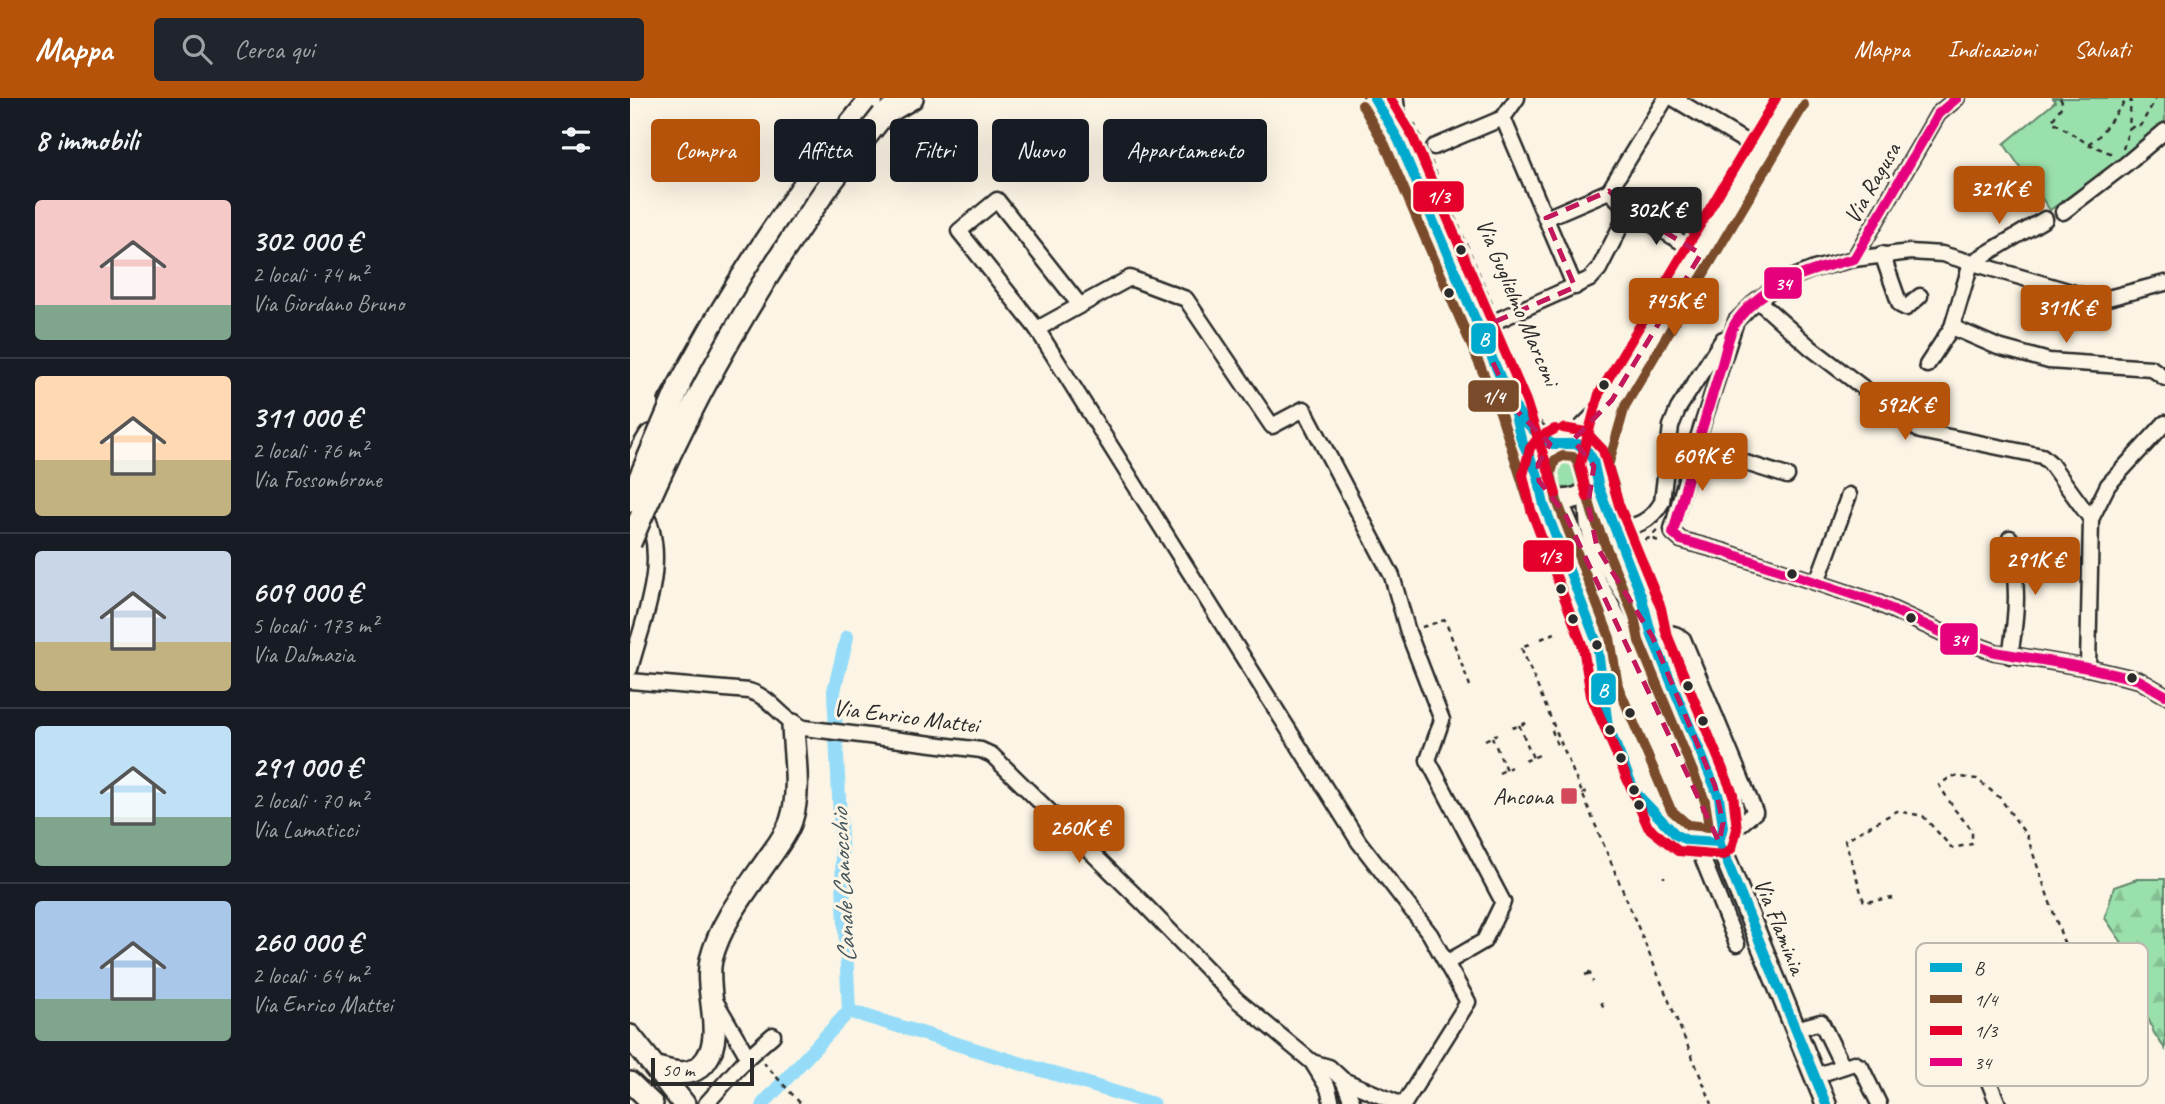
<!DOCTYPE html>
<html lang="it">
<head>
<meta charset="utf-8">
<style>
  :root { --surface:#171b24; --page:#20242c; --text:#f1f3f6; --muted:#9ea1a6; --line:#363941; --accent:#b45309 }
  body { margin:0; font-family:Caveat,sans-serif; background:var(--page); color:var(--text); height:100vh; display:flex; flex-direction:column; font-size:26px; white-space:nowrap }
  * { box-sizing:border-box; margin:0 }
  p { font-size:23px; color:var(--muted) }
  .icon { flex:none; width:38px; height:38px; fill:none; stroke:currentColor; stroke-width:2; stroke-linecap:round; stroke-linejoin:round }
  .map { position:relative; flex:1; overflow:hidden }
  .sheet { display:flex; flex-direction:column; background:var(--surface); width:630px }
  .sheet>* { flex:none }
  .banner { position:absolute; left:21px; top:21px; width:665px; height:63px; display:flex; gap:14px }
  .scale { position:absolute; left:21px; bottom:18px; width:103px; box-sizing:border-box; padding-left:7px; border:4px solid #2b2b2b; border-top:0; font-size:19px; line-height:24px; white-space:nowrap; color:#2b2b2b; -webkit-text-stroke:5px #fcf5e5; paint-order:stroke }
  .price { position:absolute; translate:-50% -60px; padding:0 16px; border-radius:7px; background:var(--accent); color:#fff; font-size:23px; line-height:46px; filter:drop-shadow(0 2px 4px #0008) }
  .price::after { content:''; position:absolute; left:50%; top:42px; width:21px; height:16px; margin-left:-10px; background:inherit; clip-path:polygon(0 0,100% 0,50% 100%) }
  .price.on { background:#222; color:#fff }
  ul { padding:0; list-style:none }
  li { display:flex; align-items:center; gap:21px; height:175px; padding:0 35px }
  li+li { border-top:2px solid var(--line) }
  li span { display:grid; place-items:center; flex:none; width:196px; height:140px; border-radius:7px; color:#555 }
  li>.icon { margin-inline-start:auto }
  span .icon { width:84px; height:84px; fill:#fffc; stroke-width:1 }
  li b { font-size:30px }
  h2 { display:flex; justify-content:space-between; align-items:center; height:84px; padding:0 35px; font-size:30px }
  .tag { padding:0 24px; border-radius:7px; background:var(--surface); box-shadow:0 7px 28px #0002; font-size:24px; line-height:63px }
  .tag.on { background:var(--accent); color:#fff }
  header { display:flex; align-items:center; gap:42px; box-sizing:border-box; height:98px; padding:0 35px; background:var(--accent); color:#fff }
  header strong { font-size:33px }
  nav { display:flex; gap:38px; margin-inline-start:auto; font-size:24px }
  .search { width:490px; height:63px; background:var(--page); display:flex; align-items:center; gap:18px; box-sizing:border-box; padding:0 24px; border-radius:7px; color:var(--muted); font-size:26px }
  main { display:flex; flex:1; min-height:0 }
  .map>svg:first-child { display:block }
  .grass { fill:url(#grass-tufts); stroke:#62866c; stroke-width:2 }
  .forest { fill:url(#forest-firs); stroke:#62866c; stroke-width:2 }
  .green { fill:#9ae0ac; stroke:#62866c; stroke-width:2 }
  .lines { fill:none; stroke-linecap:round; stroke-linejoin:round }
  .canal { stroke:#96dcf8; stroke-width:14 }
  .minor-casing { stroke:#2b2b2b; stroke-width:19 }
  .major-casing { stroke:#2b2b2b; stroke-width:24 }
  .highway-casing { stroke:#2b2b2b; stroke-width:26 }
  .path { stroke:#2b2b2b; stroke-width:2.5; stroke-dasharray:5 5; stroke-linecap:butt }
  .minor { stroke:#fcf5e5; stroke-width:14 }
  .major { stroke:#fcf5e5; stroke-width:19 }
  .highway { stroke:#fcf5e5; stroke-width:21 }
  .highway-bridge-casing { stroke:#2b2b2b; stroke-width:26; stroke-linecap:butt }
  .highway-bridge { stroke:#fcf5e5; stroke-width:21 }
  .bus-1-casing { stroke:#fcf5e5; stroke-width:16 }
  .bus-2-casing { stroke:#fcf5e5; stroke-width:16 }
  .bus-3-casing { stroke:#fcf5e5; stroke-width:16 }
  .bus-4-casing { stroke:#fcf5e5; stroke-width:16 }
  .bus-1 { stroke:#00a9ce; stroke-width:10 }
  .bus-2 { stroke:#7a4b2a; stroke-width:10 }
  .bus-3 { stroke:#e4002b; stroke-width:10 }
  .bus-4 { stroke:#e5007d; stroke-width:10 }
  .marked { fill:none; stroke:#c2185b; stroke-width:5; stroke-dasharray:14 9; stroke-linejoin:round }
  .bus-dot { fill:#2b2b2b; stroke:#fcf5e5; stroke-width:2.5 }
  .poi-dot { fill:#d1495b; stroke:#fcf5e5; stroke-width:2.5 }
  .labels { text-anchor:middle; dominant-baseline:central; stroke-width:6; stroke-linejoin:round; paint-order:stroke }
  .street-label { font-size:24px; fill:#2b2b2b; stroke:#fcf5e5 }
  .poi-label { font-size:24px; fill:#2b2b2b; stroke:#fcf5e5; text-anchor:end }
  .water-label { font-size:26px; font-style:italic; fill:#46575e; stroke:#fcf5e5 }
  .key { fill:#fcf5e5; stroke:#bdb8ad; stroke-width:2 }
  .key-label { font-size:19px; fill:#2b2b2b }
  .line-badge { stroke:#fcf5e5; stroke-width:2.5 }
  .badge-label { font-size:19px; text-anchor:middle; font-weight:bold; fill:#fff }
</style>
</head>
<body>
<header>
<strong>Mappa</strong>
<div class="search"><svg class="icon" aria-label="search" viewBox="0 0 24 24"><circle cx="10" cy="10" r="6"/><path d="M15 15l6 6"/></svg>Cerca qui</div>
<nav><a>Mappa</a><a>Indicazioni</a><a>Salvati</a></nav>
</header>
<main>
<section class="sheet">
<h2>8 immobili<svg class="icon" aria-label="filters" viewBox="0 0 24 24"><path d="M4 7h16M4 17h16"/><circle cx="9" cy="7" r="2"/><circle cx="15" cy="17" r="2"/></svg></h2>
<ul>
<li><span style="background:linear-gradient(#f6c9c9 75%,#7fa58c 0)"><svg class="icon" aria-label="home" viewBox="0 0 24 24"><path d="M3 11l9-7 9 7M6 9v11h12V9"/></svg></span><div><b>302 000 €</b><p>2 locali · 74 m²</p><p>Via Giordano Bruno</p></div></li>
<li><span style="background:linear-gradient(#ffd9b3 60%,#c2b280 0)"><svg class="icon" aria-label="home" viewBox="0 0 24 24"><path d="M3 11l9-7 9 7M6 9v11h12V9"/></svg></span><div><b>311 000 €</b><p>2 locali · 76 m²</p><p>Via Fossombrone</p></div></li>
<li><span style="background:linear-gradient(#c9d6e8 65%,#c2b280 0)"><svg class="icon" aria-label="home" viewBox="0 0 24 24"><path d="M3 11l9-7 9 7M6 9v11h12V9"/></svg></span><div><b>609 000 €</b><p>5 locali · 173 m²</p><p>Via Dalmazia</p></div></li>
<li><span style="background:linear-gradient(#bfe0f5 65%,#7fa58c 0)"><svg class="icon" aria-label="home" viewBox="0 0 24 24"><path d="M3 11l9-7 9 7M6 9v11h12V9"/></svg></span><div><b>291 000 €</b><p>2 locali · 70 m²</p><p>Via Lamaticci</p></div></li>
<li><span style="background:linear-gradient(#a9c7e8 70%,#7fa58c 0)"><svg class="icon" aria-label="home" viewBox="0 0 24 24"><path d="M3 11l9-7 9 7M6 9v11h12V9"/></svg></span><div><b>260 000 €</b><p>2 locali · 64 m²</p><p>Via Enrico Mattei</p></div></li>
</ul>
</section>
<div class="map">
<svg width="1535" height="1006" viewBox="0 0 1535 1006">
  <defs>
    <pattern id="grass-tufts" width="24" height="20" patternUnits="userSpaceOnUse" patternTransform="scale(1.75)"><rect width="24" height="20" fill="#9ae0ac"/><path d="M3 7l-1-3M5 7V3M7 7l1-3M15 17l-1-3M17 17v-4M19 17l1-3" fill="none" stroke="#85c094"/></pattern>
    <pattern id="forest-firs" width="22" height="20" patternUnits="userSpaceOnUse" patternTransform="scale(1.75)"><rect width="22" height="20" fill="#9ae0ac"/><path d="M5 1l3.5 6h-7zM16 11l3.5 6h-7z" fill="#85c094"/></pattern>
  </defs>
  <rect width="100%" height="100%" fill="#fcf5e5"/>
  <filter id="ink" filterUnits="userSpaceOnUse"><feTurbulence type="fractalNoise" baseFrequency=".0143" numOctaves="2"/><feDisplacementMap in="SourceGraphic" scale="14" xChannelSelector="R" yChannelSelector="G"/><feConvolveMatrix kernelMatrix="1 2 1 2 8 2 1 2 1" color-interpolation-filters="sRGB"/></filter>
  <g filter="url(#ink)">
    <circle class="grass" cx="936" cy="373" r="17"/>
    <polygon class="forest" points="1507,781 1535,781 1535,951 1524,935 1506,888 1499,855 1475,820 1484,789"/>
    <polygon class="green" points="1423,0 1535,0 1535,23 1498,56 1420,112 1374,46 1425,4"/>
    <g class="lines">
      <g class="canal">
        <polyline points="219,913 523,1006"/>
        <polyline points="133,1006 219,913 204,593 217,539"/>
      </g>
      <g class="minor-casing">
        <g id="minor">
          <polyline points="887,0 873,20 945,189"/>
          <polyline points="1043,0 1131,53"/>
          <polyline points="804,49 873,20"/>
          <polyline points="999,112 1071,156"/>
          <polyline points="1433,114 1496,66 1535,33"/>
          <polyline points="916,120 979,93"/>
          <polyline points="1252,156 1270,207 1276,210 1290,198"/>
          <polyline points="1224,161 1308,16 1327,0"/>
          <polyline points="1535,185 1478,200 1455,198 1312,156 1280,154 1224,161 1184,171 1156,182 1127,202 1106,223 1065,349 1042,431 1043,435 1051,442 1095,454 1248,505 1313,535 1365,554 1458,570 1509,582 1535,597"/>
          <polyline points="1127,202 1181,250 1290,333 1412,358 1420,365 1461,421"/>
          <polyline points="1322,229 1368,249 1419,263 1521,270 1535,280"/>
          <polyline points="407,231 329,133 367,102 449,206"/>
          <polyline points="848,231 960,181 969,171 999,112 979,93 1036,0"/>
          <polyline points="1297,267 1322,229 1341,165 1415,121"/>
          <polyline points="1065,349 1157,378"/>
          <path d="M965,375C981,429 1013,484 1022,538C1034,535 1042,532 1053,541L1125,714L1089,744L1057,742L1046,737L1005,694L978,628L967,545"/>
          <polyline points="909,385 914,407 957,521 1045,734"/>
          <path d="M982,436L983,428C1004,432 1021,423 1032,404L1041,328L1048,311L1093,241"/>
          <path d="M1380,440C1388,487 1388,511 1380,558"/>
          <polyline points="1187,484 1219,397"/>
          <polyline points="945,485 968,514 978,541 994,565 1107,846"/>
          <polyline points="1458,570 1461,421 1478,387 1535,325"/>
          <path d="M0,571C13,521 41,460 13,410"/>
          <path d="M0,583L119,593C143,600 151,622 174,630L351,652L362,657L513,805L606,901L682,964L698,990L702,1006"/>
          <polyline points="980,606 1024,710"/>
          <polyline points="83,899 118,959"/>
          <polyline points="1166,931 1191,924 1212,967"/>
          <polyline points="1340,938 1368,1006"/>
          <polyline points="682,964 699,969 713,982 770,1006"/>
          <polyline points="1185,978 1224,965 1231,969 1249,1006"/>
          <polyline points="713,982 723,1006"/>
          <polyline points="76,1006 118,959 143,937"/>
          <polyline points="774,1006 838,904 800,836 729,744 407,231 500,180 556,201 642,328 674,311 762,478 778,534 812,622 798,662 873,804 854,843 816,865"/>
        </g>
      </g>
      <g class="major-casing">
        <g id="major">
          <path d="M744,0L768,41L883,309C886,321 889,334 893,345C897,355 903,365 907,375C909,382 910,388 916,393C922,400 931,403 940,401C981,395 964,331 926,346C913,351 908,362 907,375"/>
          <polyline points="763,0 767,33"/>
          <polyline points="886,312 905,334 923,347"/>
          <polyline points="940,344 982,302 1162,0"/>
          <polyline points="964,368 982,303"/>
          <polyline points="958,391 960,426 967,449 1022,538 1085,688 1093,725 1089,744"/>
          <polyline points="927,401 951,456 989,526 1059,690 1082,735 1089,744 1196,1006"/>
          <polyline points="0,984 23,1006"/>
        </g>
      </g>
      <g class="highway-casing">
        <g id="highway">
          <polyline points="253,17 282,0"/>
          <path d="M40,304C57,274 73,244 90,215C135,140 185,67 242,0"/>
          <polyline points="0,372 20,338"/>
          <polyline points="0,938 54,1006"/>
          <path d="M27,970C45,975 63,980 76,962C95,936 74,893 81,862C90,826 115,794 136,764C145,751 156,738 161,723C171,693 164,658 163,627"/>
        </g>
      </g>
      <g class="path">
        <polyline points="1430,0 1433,6 1422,23 1458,46 1468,39 1498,0"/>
        <polyline points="1501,0 1499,30 1511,27 1526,0"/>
        <polyline points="784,25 792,41"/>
        <polyline points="1458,46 1485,57"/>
        <polyline points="1493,51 1499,31"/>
        <polyline points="801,63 863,208"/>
        <polyline points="873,234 905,308"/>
        <polyline points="998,312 1014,284"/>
        <polyline points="1027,432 1023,436 1025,442 1031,443"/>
        <polyline points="1015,442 1024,438"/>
        <polyline points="792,529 815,522 840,588"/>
        <polyline points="911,541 927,534"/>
        <polyline points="899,546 891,549 1082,1006"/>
        <polyline points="889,627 903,660"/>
        <polyline points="882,630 896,625"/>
        <polyline points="922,632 928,650"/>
        <polyline points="862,639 876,672"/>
        <polyline points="855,642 867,636"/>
        <polyline points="895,663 909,657"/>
        <polyline points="869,675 881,669"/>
        <polyline points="952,696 960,692"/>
        <polyline points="1034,778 1034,780"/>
        <polyline points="1263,800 1234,804 1215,742 1267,713 1293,718 1322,750 1342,746 1342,732 1325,712 1309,687 1322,678 1347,681 1370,700 1397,738 1434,845 1437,926"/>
        <polyline points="959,873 963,884"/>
        <polyline points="955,877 963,874"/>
        <polyline points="971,904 974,910"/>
        <polyline points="133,964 171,1006"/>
        <polyline points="1286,984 1314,973 1320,987 1342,978"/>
      </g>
      <use href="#minor" class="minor"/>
      <use href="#major" class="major"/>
      <use href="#highway" class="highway"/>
      <g class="highway-bridge-casing">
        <g id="highway-bridge">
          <polyline points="0,403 49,289"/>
          <path d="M0,445C64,292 148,146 253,17"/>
        </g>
      </g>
      <use href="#highway-bridge" class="highway-bridge"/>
      <g class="bus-1-casing">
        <g id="bus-1">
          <polyline points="744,0 768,41 883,309 891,341 907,375 914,407 967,545 978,628 1005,694 1046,737 1057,742 1089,744"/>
          <polyline points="879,300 892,320 911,340 923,346 948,346 958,354 963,362 969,390 1012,500 1022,538 1089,699 1093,729 1089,744"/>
          <polyline points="1089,744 1196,1006"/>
        </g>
      </g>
      <g class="bus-2-casing">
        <g id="bus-2">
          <polyline points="732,7 755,47 870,314 898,402"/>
          <polygon points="933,358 943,359 948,365 963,417 1004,518 1009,543 1075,703 1079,729 1058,727 1041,712 988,588 980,540 927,403 921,375 925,362"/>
          <polyline points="985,391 978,368 995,308 1174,7"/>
        </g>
      </g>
      <g class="bus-3-casing">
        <g id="bus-3">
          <polyline points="760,0 781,35 896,303 926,396"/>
          <polyline points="925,331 908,340 900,350 893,377 901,412 953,549 961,598 1018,729 1048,753 1094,757 1102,750 1107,731 1103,696 1036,534 1031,510 989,407 973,352 956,334 933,330"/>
          <polyline points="957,399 950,366 969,296 1146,0"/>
        </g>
      </g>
      <g class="bus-4-casing">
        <path id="bus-4" d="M1327,0L1308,16L1224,161C1180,172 1137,184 1108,221C1099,232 1096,253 1092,266C1074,322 1058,378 1043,435L1051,442L1095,454L1248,505L1313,535L1365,554L1458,570L1509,582L1535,597"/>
      </g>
      <use href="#bus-1" class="bus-1"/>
      <use href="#bus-2" class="bus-2"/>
      <use href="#bus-3" class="bus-3"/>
      <use href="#bus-4" class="bus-4"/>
    </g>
  </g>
  <path class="marked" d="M979,93L999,112L1071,156L982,302L943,342L964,368L958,406L967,449L1022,538L1085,688L1093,725L1089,744L935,416L909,383L908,366L920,346L883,309L848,231L945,189L916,120Z"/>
  <g class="bus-dot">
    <circle cx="831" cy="152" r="6"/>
    <circle cx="819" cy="195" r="6"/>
    <circle cx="974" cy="287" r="6"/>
    <circle cx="1162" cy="476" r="6"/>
    <circle cx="931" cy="491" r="6"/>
    <circle cx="1281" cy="520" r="6"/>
    <circle cx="943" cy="521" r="6"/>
    <circle cx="967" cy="547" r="6"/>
    <circle cx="1502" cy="580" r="6"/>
    <circle cx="1058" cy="588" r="6"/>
    <circle cx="1000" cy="615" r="6"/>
    <circle cx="1073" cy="623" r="6"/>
    <circle cx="980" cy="632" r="6"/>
    <circle cx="991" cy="660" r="6"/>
    <circle cx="1004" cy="692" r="6"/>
    <circle cx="1009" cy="707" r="6"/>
  </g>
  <rect class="poi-dot" x="930" y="689" width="18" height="18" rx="3.5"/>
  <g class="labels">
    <g class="street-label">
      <text transform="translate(1242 85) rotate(-60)">Via Ragusa</text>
      <text transform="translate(888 204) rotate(67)">Via Guglielmo Marconi</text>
      <text transform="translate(276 618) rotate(7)">Via Enrico Mattei</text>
      <text transform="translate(1150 828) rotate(68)">Via Flaminia</text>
    </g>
    <g class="poi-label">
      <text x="923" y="698">Ancona</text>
    </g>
    <g class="water-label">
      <text transform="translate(213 788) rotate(-93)">Canale Canocchio</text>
    </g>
  </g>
  <rect x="1286" y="845" width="232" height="143" rx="10" class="key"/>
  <rect x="1300" y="865" width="32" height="9" fill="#00a9ce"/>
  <rect x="1300" y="897" width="32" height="8" fill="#7a4b2a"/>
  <rect x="1300" y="928" width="32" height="9" fill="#e4002b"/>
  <rect x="1300" y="960" width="32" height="8" fill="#e5007d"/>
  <g class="key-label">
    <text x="1344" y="876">B</text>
    <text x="1344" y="908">1/4</text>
    <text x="1344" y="939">1/3</text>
    <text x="1344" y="971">34</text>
  </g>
  <g class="line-badge">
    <rect x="782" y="82" width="53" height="33" rx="7" fill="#e4002b"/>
    <rect x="1133" y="168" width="40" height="34" rx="7" fill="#e5007d"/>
    <rect x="840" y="224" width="27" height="33" rx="7" fill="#00a9ce"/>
    <rect x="837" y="281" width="53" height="34" rx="7" fill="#7a4b2a"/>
    <rect x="892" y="441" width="53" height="34" rx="7" fill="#e4002b"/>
    <rect x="1309" y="524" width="40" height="34" rx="7" fill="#e5007d"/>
    <rect x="960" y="574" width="27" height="34" rx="7" fill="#00a9ce"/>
  </g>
  <g class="badge-label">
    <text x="808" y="105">1/3</text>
    <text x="1153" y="192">34</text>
    <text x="854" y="247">B</text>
    <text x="863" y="305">1/4</text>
    <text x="919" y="465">1/3</text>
    <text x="1329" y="548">34</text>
    <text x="973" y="598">B</text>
  </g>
</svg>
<div class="scale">50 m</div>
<b class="price" style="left:1369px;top:128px">321K €</b>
<b class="price on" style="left:1026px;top:149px">302K €</b>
<b class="price" style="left:1044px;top:240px">745K €</b>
<b class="price" style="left:1436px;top:247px">311K €</b>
<b class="price" style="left:1275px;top:344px">592K €</b>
<b class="price" style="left:1072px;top:395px">609K €</b>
<b class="price" style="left:1405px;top:499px">291K €</b>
<b class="price" style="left:449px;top:767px">260K €</b>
<div class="banner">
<a class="tag on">Compra</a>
<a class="tag">Affitta</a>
<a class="tag">Filtri</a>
<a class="tag">Nuovo</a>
<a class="tag">Appartamento</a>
</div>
</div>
</main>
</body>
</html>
